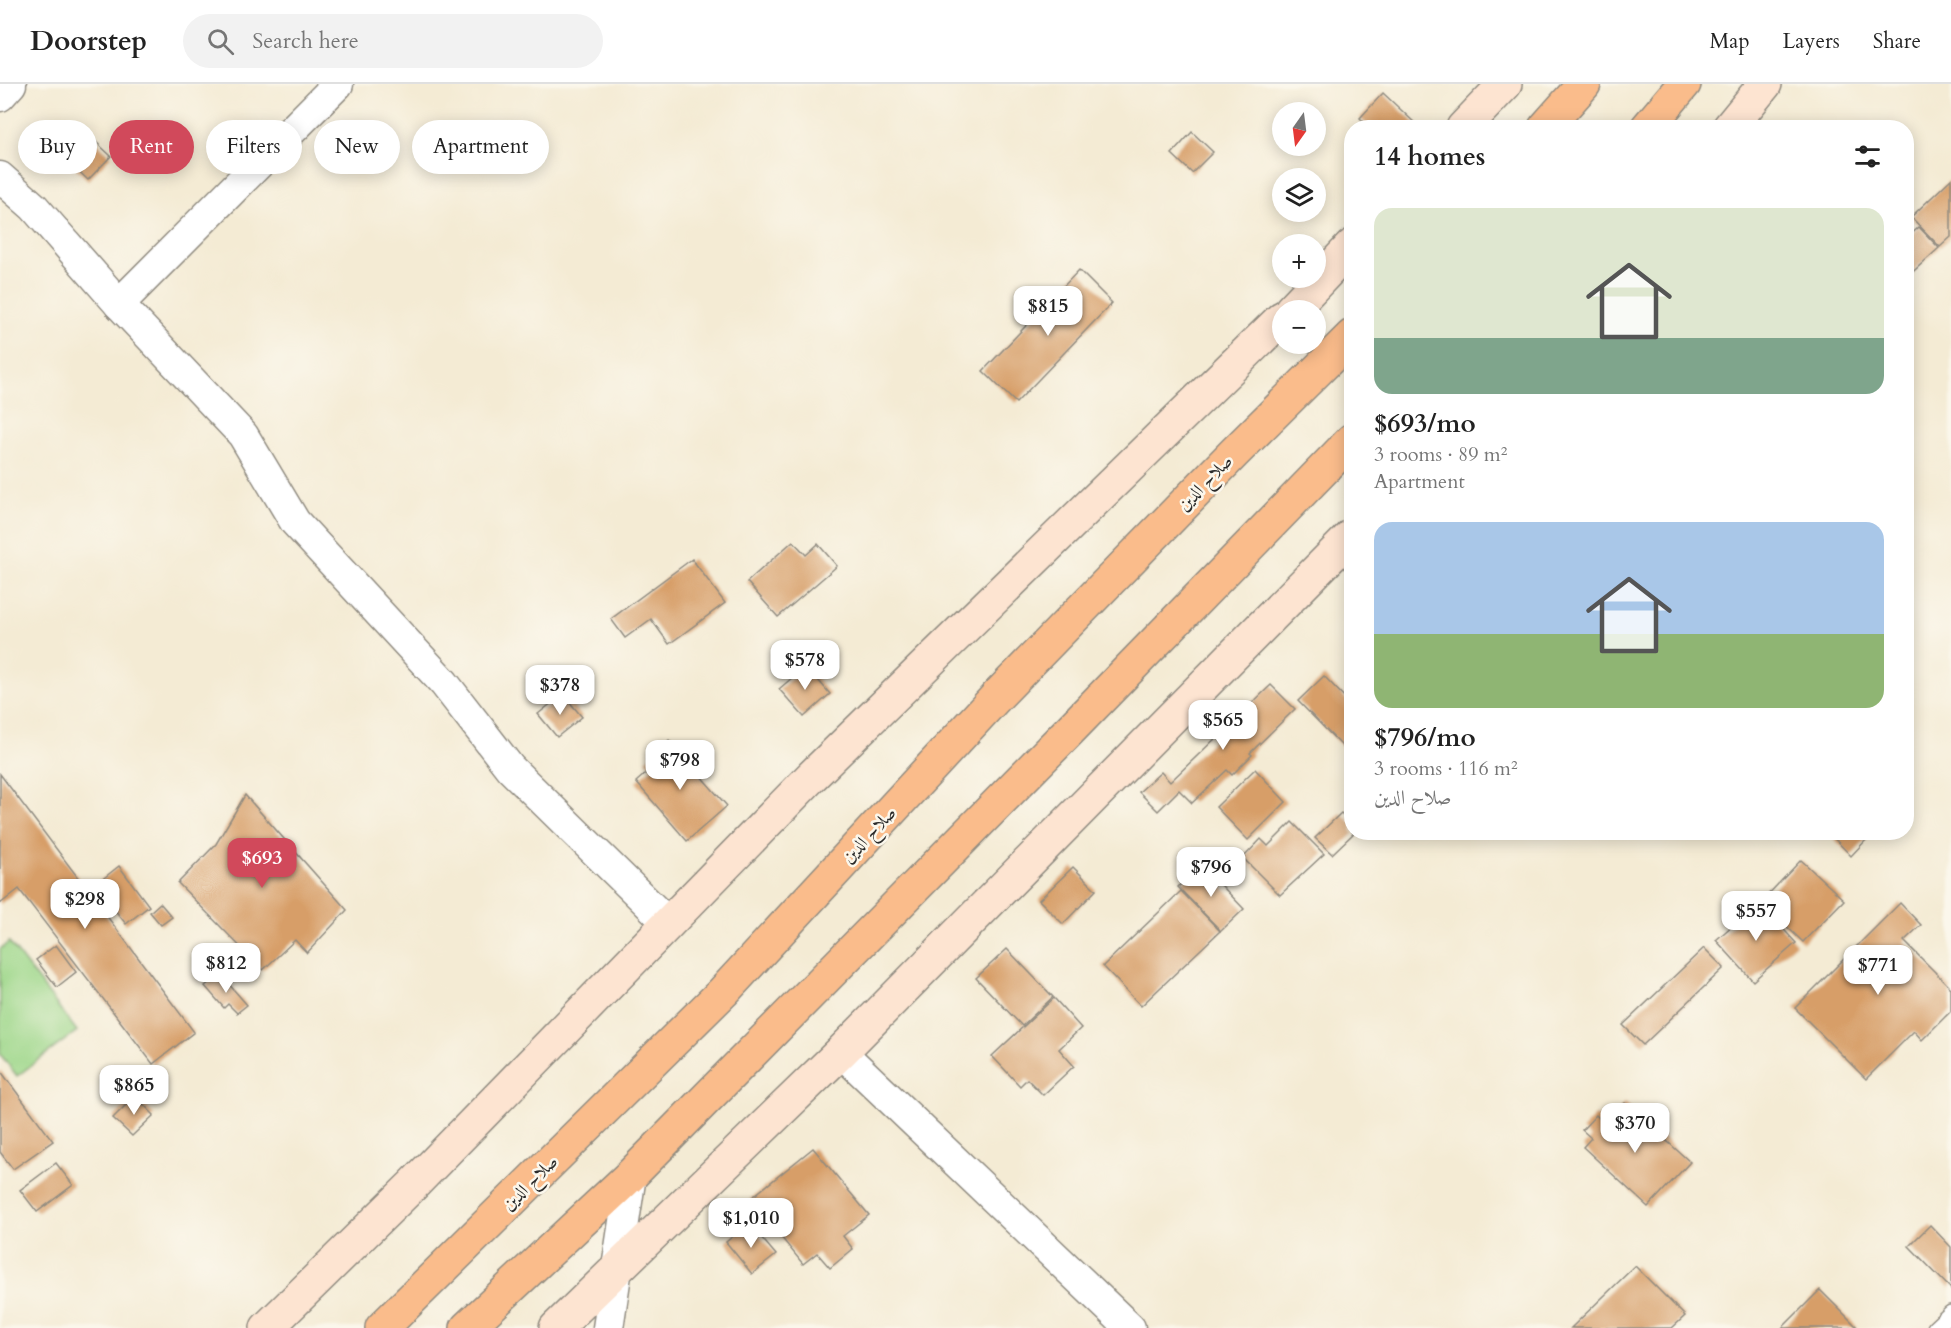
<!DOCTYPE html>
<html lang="en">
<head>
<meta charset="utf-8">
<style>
  :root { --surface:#fff; --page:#f2f2f2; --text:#222; --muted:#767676; --line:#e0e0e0; --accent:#d1495b }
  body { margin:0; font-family:Cardo,Amiri,serif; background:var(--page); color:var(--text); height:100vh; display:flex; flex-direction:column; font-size:22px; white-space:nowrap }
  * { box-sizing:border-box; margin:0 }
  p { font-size:20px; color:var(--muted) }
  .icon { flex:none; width:33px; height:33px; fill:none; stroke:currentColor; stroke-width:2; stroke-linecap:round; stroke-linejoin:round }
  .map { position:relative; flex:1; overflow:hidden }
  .panel { position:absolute; left:1344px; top:36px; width:570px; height:720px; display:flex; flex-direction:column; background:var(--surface); border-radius:24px; box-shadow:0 3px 15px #0003 }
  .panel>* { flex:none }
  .top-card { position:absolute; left:18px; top:36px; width:570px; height:54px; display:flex; gap:12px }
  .needle { width:39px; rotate:194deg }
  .buttons { position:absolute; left:1272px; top:18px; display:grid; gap:12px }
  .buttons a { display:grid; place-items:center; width:54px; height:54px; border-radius:50%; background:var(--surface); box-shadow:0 3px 15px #0003; font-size:30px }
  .price { position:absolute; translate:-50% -51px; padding:0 14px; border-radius:12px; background:#fff; color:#222; font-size:20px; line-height:39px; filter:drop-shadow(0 2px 3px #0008) }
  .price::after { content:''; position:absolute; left:50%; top:36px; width:18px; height:14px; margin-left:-9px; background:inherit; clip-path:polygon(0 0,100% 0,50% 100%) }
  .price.active { background:var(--accent); color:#fff }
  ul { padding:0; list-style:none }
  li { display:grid; align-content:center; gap:12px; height:318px; padding:0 30px }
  li span { display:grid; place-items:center; height:186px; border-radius:18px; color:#555 }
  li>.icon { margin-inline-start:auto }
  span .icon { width:108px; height:108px; fill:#fffc; stroke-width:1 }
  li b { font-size:26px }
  h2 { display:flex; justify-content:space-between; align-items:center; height:72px; padding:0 30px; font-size:26px }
  .pill { padding:0 21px; border-radius:27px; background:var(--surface); box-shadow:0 3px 15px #0003; font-size:21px; line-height:54px }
  .pill.active { background:var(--accent); color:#fff }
  header { display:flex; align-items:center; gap:36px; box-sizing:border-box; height:84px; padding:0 30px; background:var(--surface); border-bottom:2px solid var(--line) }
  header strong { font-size:28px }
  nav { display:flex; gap:33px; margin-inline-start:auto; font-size:21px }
  .search { width:420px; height:54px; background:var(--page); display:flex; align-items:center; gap:15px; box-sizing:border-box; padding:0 21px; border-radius:33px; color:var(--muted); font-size:22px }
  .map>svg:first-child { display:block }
  .green { fill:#9ed78a; stroke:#64815a; stroke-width:1.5 }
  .building { fill:#d79e67 }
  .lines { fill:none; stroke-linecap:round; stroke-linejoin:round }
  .lane-casing { stroke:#908b80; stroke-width:18 }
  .street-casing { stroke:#908b80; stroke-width:33 }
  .secondary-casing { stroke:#908b80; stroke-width:36 }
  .highway-casing { stroke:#908b80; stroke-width:36 }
  .lane { stroke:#fff; stroke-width:15 }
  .street { stroke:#fff; stroke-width:30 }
  .secondary { stroke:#fde4d1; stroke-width:33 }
  .highway { stroke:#fabc8b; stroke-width:33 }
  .labels { text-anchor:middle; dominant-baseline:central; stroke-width:5; stroke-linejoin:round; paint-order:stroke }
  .street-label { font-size:18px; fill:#2b2b2b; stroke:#fbf7ec }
</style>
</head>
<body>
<header>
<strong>Doorstep</strong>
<div class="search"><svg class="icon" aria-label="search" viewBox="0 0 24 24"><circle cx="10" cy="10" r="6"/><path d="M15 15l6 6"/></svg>Search here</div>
<nav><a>Map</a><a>Layers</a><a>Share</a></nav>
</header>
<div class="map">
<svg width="1951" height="1244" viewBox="0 0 1951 1244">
  <rect width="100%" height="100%" fill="#fbf7ec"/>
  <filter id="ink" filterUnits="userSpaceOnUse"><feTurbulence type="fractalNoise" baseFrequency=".0167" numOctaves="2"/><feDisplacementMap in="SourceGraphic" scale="12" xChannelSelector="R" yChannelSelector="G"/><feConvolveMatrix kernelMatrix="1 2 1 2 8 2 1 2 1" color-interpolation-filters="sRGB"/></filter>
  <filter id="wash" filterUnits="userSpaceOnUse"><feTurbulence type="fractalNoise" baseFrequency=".008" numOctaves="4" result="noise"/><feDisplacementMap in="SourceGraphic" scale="24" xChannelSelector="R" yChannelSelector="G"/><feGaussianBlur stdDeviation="1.35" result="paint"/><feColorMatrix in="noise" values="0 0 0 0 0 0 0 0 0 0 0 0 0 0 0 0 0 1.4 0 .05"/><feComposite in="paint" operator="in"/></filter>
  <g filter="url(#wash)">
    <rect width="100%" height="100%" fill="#f4ebd4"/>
    <polygon class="green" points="9,858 77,947 17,992 0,970 0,865"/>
    <g id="blocks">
      <g class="building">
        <polygon points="1383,9 1417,41 1415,44 1370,44 1360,34"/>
        <polygon points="79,42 111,72 88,96 57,66"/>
        <polygon points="1192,48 1213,68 1192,89 1172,70"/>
        <polygon points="1951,95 1951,153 1940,163 1911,133"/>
        <polygon points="1919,143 1939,164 1906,194 1906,155"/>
        <polygon points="1079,186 1112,219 1016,319 983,287"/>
        <polygon points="793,457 806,471 818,460 837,482 778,533 747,498"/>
        <polygon points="692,475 725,519 669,560 651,535 625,554 611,535"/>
        <polygon points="806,582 830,610 804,633 779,605"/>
        <polygon points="1324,592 1352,621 1352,657 1344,664 1298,617"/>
        <polygon points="1271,601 1295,625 1250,669 1252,671 1232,691 1227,686 1192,719 1179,706 1158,727 1139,708 1161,688 1170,698"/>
        <polygon points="563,610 582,633 557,653 538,630"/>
        <polygon points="669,656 727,722 687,757 636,698 653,683 646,676"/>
        <polygon points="1255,685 1286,718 1248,756 1216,723"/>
        <polygon points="0,690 194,948 153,980 19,805 0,820"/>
        <polygon points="245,711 347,826 307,869 295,856 263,886 178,799 216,760"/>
        <polygon points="1341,729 1352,739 1352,748 1355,748 1332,770 1315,754"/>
        <polygon points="1292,738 1324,770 1280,811 1243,774 1261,755 1268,762"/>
        <polygon points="1832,748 1863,748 1868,754 1851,772 1830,750"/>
        <polygon points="1801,776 1844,816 1803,858 1761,818"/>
        <polygon points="1201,780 1244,825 1221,847 1178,803"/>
        <polygon points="119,782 149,822 126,840 95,801"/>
        <polygon points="1073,783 1096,806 1063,840 1039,816"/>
        <polygon points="1181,807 1220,847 1141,922 1103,882"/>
        <polygon points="1759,818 1796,859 1753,897 1716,856"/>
        <polygon points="160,819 172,833 161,841 150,828"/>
        <polygon points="1900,819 1921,841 1904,857 1951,904 1951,927 1922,956 1914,947 1866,995 1795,924"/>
        <polygon points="56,861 76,888 57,903 36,876"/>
        <polygon points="1704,864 1724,884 1643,961 1623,941"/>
        <polygon points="1007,865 1053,913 1022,942 976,894"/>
        <polygon points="220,890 247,921 237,929 228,920 224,924 205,902"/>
        <polygon points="1054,914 1081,944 1059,965 1074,982 1043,1011 1027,995 1020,1002 992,972"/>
        <polygon points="0,986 53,1057 13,1085 0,1068"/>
        <polygon points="135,1012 154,1031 132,1052 113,1034"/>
        <polygon points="1625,1019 1690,1078 1648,1123 1583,1063 1591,1054 1582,1046 1596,1031 1605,1040"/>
        <polygon points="813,1064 869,1131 843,1152 853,1165 830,1184 817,1169 803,1180 750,1115"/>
        <polygon points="56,1079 73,1101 37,1128 20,1106"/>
        <polygon points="749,1139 776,1171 752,1190 726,1158"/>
        <polygon points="1930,1141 1951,1163 1951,1205 1909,1162"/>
        <polygon points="1635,1182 1685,1232 1672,1244 1571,1244"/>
        <polygon points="1820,1206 1858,1244 1782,1244"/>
      </g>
    </g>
  </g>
  <g filter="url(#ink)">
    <use href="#blocks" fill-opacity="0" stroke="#908b80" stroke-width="1.5"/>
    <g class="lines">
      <g class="lane-casing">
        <polyline id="lane" points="1935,1244 1951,1229"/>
      </g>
      <g class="street-casing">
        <g id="street">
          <polyline points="0,12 11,0"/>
          <polyline points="0,93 34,123 119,220 243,351 295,438 444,599 510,684 668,839"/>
          <polyline points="119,220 338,0"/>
          <polyline points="841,968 1130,1244"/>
          <polyline points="608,1244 631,1091"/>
        </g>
      </g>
      <g class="secondary-casing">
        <g id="secondary">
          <polyline points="1463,44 1505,0"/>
          <polyline points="1729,44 1765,0"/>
          <polyline points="1291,226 1352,162"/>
          <polyline points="267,1244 413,1101 812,692 1282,234"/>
          <polyline points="556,1244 841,968 1352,451"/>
        </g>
      </g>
      <g class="highway-casing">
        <g id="highway">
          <polyline points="1545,44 1584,0"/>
          <polyline points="1647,44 1684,0"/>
          <polyline points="382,1244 723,908 998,611 1234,369 1352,252"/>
          <polyline points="467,1244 631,1091 1065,651 1352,356"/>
        </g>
      </g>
      <use href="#lane" class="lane"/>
      <use href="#street" class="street"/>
      <use href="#secondary" class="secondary"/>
      <use href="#highway" class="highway"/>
    </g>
  </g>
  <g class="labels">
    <g class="street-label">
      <text transform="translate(1205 399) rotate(-46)">صلاح الدين</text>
      <text transform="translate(869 751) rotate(-47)">صلاح الدين</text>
      <text transform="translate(530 1099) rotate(-45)">صلاح الدين</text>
    </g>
  </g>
</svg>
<div class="buttons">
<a><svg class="needle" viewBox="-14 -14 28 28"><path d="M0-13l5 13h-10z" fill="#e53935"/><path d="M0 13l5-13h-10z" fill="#767676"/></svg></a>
<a><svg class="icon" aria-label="layers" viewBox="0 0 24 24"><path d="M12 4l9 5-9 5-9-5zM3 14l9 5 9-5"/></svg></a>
<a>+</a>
<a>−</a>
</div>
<b class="price" style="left:1048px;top:253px">$815</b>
<b class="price" style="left:805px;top:607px">$578</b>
<b class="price" style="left:560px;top:632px">$378</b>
<b class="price" style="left:1223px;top:667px">$565</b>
<b class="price" style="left:680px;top:707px">$798</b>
<b class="price active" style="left:262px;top:805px">$693</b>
<b class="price" style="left:1211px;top:814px">$796</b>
<b class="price" style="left:85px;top:846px">$298</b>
<b class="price" style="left:1756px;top:858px">$557</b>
<b class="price" style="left:226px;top:910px">$812</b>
<b class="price" style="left:1878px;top:912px">$771</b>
<b class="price" style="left:134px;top:1032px">$865</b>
<b class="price" style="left:1635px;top:1070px">$370</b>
<b class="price" style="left:751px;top:1165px">$1,010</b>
<div class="top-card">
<a class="pill">Buy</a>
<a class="pill active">Rent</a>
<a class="pill">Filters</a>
<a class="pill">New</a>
<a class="pill">Apartment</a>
</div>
<section class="panel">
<h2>14 homes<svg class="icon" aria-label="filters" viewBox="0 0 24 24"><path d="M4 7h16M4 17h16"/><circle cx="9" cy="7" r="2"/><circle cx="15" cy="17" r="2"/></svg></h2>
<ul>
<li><span style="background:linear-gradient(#dfe7d0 70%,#7fa58c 0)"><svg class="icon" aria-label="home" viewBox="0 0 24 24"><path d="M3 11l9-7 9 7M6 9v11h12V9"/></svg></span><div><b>$693/mo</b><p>3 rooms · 89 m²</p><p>Apartment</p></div></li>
<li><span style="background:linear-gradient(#a9c7e8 60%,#8fb573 0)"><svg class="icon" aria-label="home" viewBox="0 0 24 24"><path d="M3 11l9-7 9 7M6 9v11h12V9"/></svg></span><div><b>$796/mo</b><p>3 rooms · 116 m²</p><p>صلاح الدين</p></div></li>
</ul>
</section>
</div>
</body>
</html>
